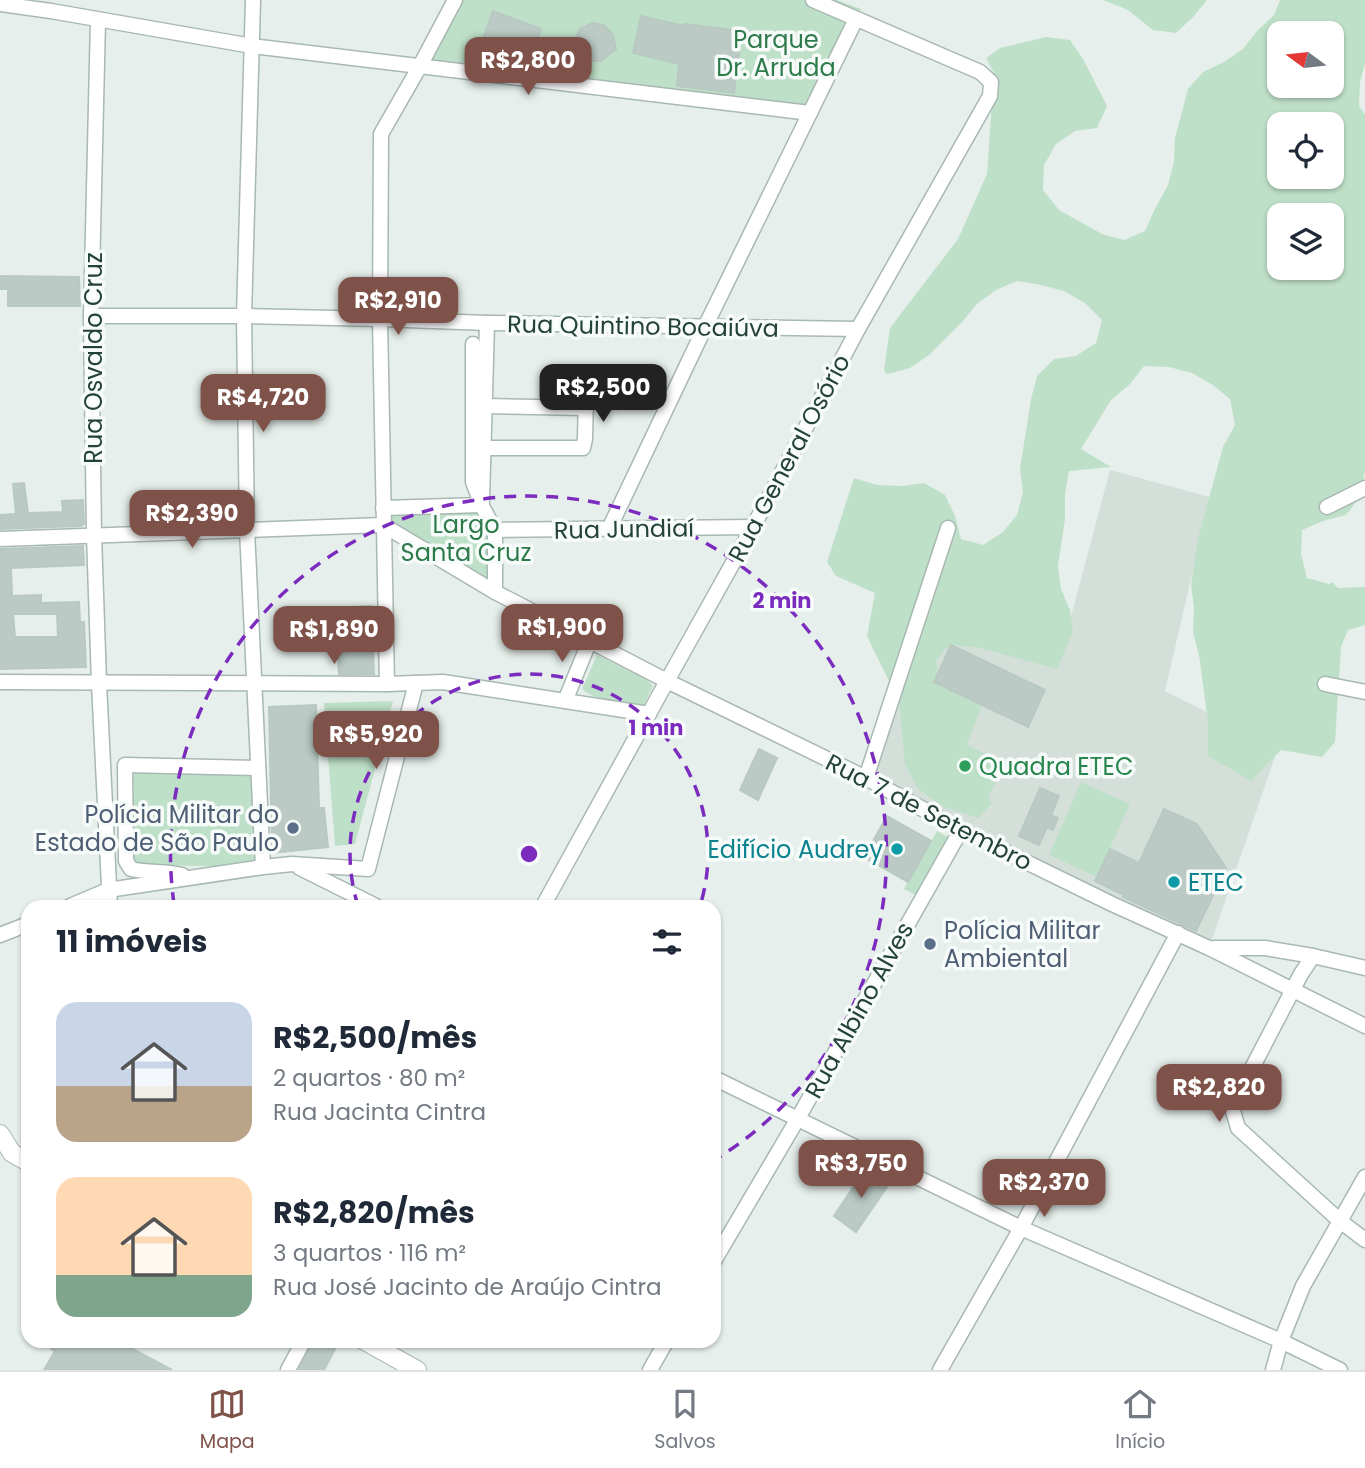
<!DOCTYPE html>
<html lang="pt">
<head>
<meta charset="utf-8">
<style>
  :root { --surface:#fff; --page:#f2f2f3; --text:#1f2937; --muted:#747a83; --line:#e0e1e3; --accent:#7f5249 }
  body { margin:0; font-family:Poppins,sans-serif; background:var(--page); color:var(--text); height:100vh; display:flex; flex-direction:column; font-size:26px; white-space:nowrap }
  * { box-sizing:border-box; margin:0 }
  p { font-size:23px; color:var(--muted) }
  .icon { flex:none; width:38px; height:38px; fill:none; stroke:currentColor; stroke-width:2; stroke-linecap:round; stroke-linejoin:round }
  .map { position:relative; flex:1; overflow:hidden }
  .drawer { position:absolute; left:21px; top:900px; width:700px; height:448px; display:flex; flex-direction:column; background:var(--surface); border-radius:21px; box-shadow:0 2px 5px #0004 }
  .drawer>* { flex:none }
  .needle { width:46px; rotate:285deg }
  .controls { position:absolute; left:1267px; top:21px; display:grid; gap:14px }
  .controls a { display:grid; place-items:center; width:77px; height:77px; border-radius:14px; background:var(--surface); box-shadow:0 2px 5px #0004; font-size:35px }
  .price { position:absolute; translate:-50% -60px; padding:0 16px; border-radius:14px; background:var(--accent); color:#fff; font-size:23px; line-height:46px; filter:drop-shadow(0 2px 4px #0008) }
  .price::after { content:''; position:absolute; left:50%; top:42px; width:21px; height:16px; margin-left:-10px; background:inherit; clip-path:polygon(0 0,100% 0,50% 100%) }
  .price.on { background:#222; color:#fff }
  ul { padding:0; list-style:none }
  li { display:flex; align-items:center; gap:21px; height:175px; padding:0 35px }
  li span { display:grid; place-items:center; flex:none; width:196px; height:140px; border-radius:21px; color:#555 }
  li>.icon { margin-inline-start:auto }
  span .icon { width:84px; height:84px; fill:#fffc; stroke-width:1 }
  li b { font-size:30px }
  h2 { display:flex; justify-content:space-between; align-items:center; height:84px; padding:0 35px; font-size:30px }
  .dock { display:flex; justify-content:space-around; align-items:center; height:98px; border-top:2px solid var(--line); background:var(--surface); font-size:19px; color:var(--muted) }
  .dock a { display:grid; justify-items:center; gap:4px }
  .dock .on { color:var(--accent) }
  .map>svg:first-child { display:block }
  .built { fill:#d4dfda }
  .green { fill:#bfe0c8; fill-rule:evenodd }
  .building { fill:#bbcac4; stroke:#b8c9c2; stroke-width:2; fill-rule:evenodd }
  .lines { fill:none; stroke-linecap:round; stroke-linejoin:round }
  .minor-casing { stroke:#a8b8b2; stroke-width:17 }
  .tertiary-casing { stroke:#a8b8b2; stroke-width:20 }
  .minor { stroke:#fff; stroke-width:14 }
  .tertiary { stroke:#fff; stroke-width:18 }
  .ring { fill:none; stroke:#7b2cbf; stroke-width:3.5; stroke-dasharray:12 9 }
  .leisure-dot { fill:#2e9e5b; stroke:#f7fbf9; stroke-width:2.5 }
  .service-dot { fill:#5c6f8a; stroke:#f7fbf9; stroke-width:2.5 }
  .culture-dot { fill:#0f9aa8; stroke:#f7fbf9; stroke-width:2.5 }
  .labels { text-anchor:middle; dominant-baseline:central; stroke-width:7; stroke-linejoin:round; paint-order:stroke }
  .park-label { font-size:24px; fill:#2d7a4b; stroke:#f7fbf9 }
  .street-label { font-size:24px; fill:#24423a; stroke:#f7fbf9 }
  .leisure-label { font-size:24px; fill:#27864d; stroke:#f7fbf9; text-anchor:start }
  .service-label { font-size:24px; fill:#4e5e75; stroke:#f7fbf9; text-anchor:end }
  .culture-label { font-size:24px; fill:#0d838f; stroke:#f7fbf9; text-anchor:end }
  .centre { fill:#7b2cbf; stroke:#f7fbf9; stroke-width:3.5 }
  .ring-label { font-size:21px; text-anchor:middle; font-weight:bold; fill:#7b2cbf; stroke:#f7fbf9; stroke-width:7; stroke-linejoin:round; paint-order:stroke }
</style>
</head>
<body>
<div class="map">
<svg width="1365" height="1370" viewBox="0 0 1365 1370">
  <rect width="100%" height="100%" fill="#e6efeb"/>
  <polygon class="built" points="1110,470 1210,497 1165,691 1278,748 1209,948 866,778 924,601 1057,669"/>
  <g class="green">
    <polygon points="457,0 837,0 861,9 809,112 423,65"/>
    <polygon points="1103,0 1207,0 1193,17 1176,33 1153,30 1128,10"/>
    <path d="M1280,0H1365V63L1360,82L1359,106L1365,115V470L1360,497L1346,515L1323,521L1302,530L1301,554L1307,578L1329,584L1332,582L1338,588L1365,587V625L1348,630L1341,647L1335,742L1322,757L1281,750L1251,781L1208,756V722L1199,655L1193,632L1194,607L1191,585L1198,538L1223,447L1235,425L1230,399L1213,385L1192,373L1169,367L1144,366L1130,384L1111,400L1081,449L1111,467L1069,471L1065,494V519L1058,566L1061,589L1070,610L1073,632L1057,669L980,648L952,645L945,649L936,661L938,672L973,691L982,705L967,745L1004,763L988,798L992,803L979,818L943,807L918,789L905,764L899,702L867,636L875,593L836,576L827,562L854,478L877,485L902,486L924,483L945,495L955,516L961,539L983,545L1003,532L1017,515L1023,492L1020,469L1031,399L1037,376L1054,359L1076,356L1096,343L1102,320L1085,303L1064,291L1041,285L1017,281L996,290L977,304L963,321L929,355L910,368L887,374L884,371L890,328L958,239L987,174L994,73L986,58L1000,48L1046,37L1070,40L1083,59L1107,106L1097,128L1075,131L1056,144L1044,165L1043,190L1059,210L1102,234L1124,240L1145,231L1155,209L1168,185L1174,162L1175,138L1188,89L1203,72L1224,62L1243,49L1257,31L1274,15ZM1279,33H1332V86H1279ZM1279,124H1332V177H1279ZM1279,215H1332V268H1279Z"/>
    <polygon points="483,508 495,530 489,588 391,523 391,514"/>
    <path d="M597,655L646,679L653,686L644,705C629,706 591,699 582,689Z"/>
    <polygon points="393,701 355,844 335,846 324,703"/>
    <polygon points="134,765 258,768 263,867 140,865 132,858"/>
    <polygon points="1081,782 1130,804 1097,877 1049,855"/>
    <polygon points="937,831 952,840 920,897 904,889"/>
  </g>
  <g class="building">
    <polygon points="493,11 541,29 530,60 482,42"/>
    <polygon points="641,16 684,26 684,24 742,31 734,93 677,86 679,64 633,53"/>
    <polygon points="592,23 604,25 613,35 616,49 601,61 589,61 579,53 576,48 577,35 580,29"/>
    <polygon points="0,276 79,277 80,306 8,306 8,289 0,289"/>
    <polygon points="24,483 28,513 63,512 62,501 83,500 84,524 81,526 0,529 0,515 16,514 13,484"/>
    <path d="M83,546L84,565L11,568L12,596L41,595V603L79,602L80,622H84L86,667L0,669V549ZM13,614H57L58,637H15Z"/>
    <polygon points="371,606 374,674 339,674 335,608"/>
    <polygon points="951,645 1045,690 1028,727 934,682"/>
    <polygon points="316,705 319,808 324,808 328,847 272,853 269,707"/>
    <polygon points="759,749 777,758 758,800 740,790"/>
    <polygon points="1040,788 1059,796 1051,815 1058,818 1053,830 1047,827 1039,845 1019,836"/>
    <polygon points="1164,809 1197,824 1226,868 1196,931 1123,897 1124,895 1095,881 1110,849 1139,863"/>
    <polygon points="887,816 931,841 908,882 864,857"/>
    <polygon points="866,1168 889,1184 856,1232 834,1216"/>
    <polygon points="55,1340 116,1340 172,1370 44,1370 55,1351 51,1349"/>
    <polygon points="314,1340 322,1340 336,1347 324,1370 299,1370"/>
  </g>
  <g class="lines">
    <g class="minor-casing">
      <g id="minor">
        <polyline points="253,0 244,316 247,530 263,867"/>
        <polyline points="0,4 51,11 252,46 810,113"/>
        <polyline points="98,20 91,316 94,535 99,683 110,906"/>
        <polyline points="91,316 244,316 380,319 487,323 858,329"/>
        <polyline points="473,344 473,482 483,508 495,530 495,592"/>
        <polyline points="485,406 586,408"/>
        <polyline points="484,448 583,448 585,439 586,395"/>
        <polyline points="482,500 487,323"/>
        <polyline points="1327,507 1365,488"/>
        <polyline points="383,508 482,505"/>
        <polyline points="609,529 705,327 856,19"/>
        <polyline points="495,530 753,527"/>
        <polyline points="0,539 383,525 495,592 667,681 866,778 961,830 1112,904 1209,948 1365,1026"/>
        <polyline points="0,682 387,684 443,682 649,714"/>
        <polyline points="387,684 380,319 381,134 420,66 455,0"/>
        <polyline points="1325,684 1365,692"/>
        <polyline points="565,701 590,640"/>
        <polyline points="866,778 948,528"/>
        <polyline points="300,868 376,906"/>
        <path d="M182,875C165,871 148,873 131,869L126,861L125,765L258,768"/>
        <polyline points="70,906 108,890 263,867 292,864 368,869 416,683"/>
        <polyline points="543,906 667,681 753,527 858,329 990,96 991,82 980,72 813,0"/>
        <polyline points="0,935 28,924"/>
        <polyline points="1214,948 1265,948 1313,956 1365,968"/>
        <polyline points="1313,956 1301,974 1237,1097 1233,1111 1238,1128 1340,1221 1365,1240"/>
        <polyline points="714,1078 1021,1228 1281,1341 1340,1370"/>
        <polyline points="714,1261 797,1120 961,830"/>
        <polyline points="288,1370 304,1340"/>
        <polyline points="650,1370 667,1340"/>
        <polyline points="940,1370 1021,1228 1178,933"/>
        <polyline points="1273,1370 1281,1341 1303,1286 1365,1177"/>
      </g>
    </g>
    <g class="tertiary-casing">
      <g id="tertiary">
        <polyline points="0,1134 12,1153 28,1162"/>
        <polyline points="363,1340 417,1370"/>
      </g>
    </g>
    <use href="#minor" class="minor"/>
    <use href="#tertiary" class="tertiary"/>
  </g>
  <g class="ring">
    <path d="M358 906A179 179 0 1 1 700 906"/>
    <path d="M174 904A358 358 0 1 1 716 1159"/>
  </g>
  <circle class="leisure-dot" cx="965" cy="766" r="7"/>
  <g class="service-dot">
    <circle cx="293" cy="828" r="7"/>
    <circle cx="930" cy="944" r="7"/>
  </g>
  <g class="culture-dot">
    <circle cx="897" cy="849" r="7"/>
    <circle cx="1174" cy="882" r="7"/>
  </g>
  <g class="labels">
    <g class="park-label">
      <text x="776" y="39">Parque<tspan x="776" dy="28">Dr. Arruda</tspan></text>
      <text x="466" y="524">Largo<tspan x="466" dy="28">Santa Cruz</tspan></text>
    </g>
    <g class="street-label">
      <text transform="translate(643 326) rotate(1)">Rua Quintino Bocaiúva</text>
      <text transform="translate(93 358) rotate(-90)">Rua Osvaldo Cruz</text>
      <text transform="translate(789 458) rotate(-62)">Rua General Osório</text>
      <text transform="translate(624 529) rotate(-1)">Rua Jundiaí</text>
      <text transform="translate(929 812) rotate(27)">Rua 7 de Setembro</text>
      <text transform="translate(859 1010) rotate(-61)">Rua Albino Alves</text>
    </g>
    <g class="leisure-label">
      <text x="979" y="766">Quadra ETEC</text>
    </g>
    <g class="service-label">
      <text x="279" y="814">Polícia Militar do<tspan x="279" dy="28">Estado de São Paulo</tspan></text>
      <text x="944" y="930" text-anchor="start">Polícia Militar<tspan x="944" dy="28">Ambiental</tspan></text>
    </g>
    <g class="culture-label">
      <text x="883" y="849">Edifício Audrey</text>
      <text x="1188" y="882" text-anchor="start">ETEC</text>
    </g>
  </g>
  <circle cx="529" cy="854" r="10" class="centre"/>
  <g class="ring-label">
    <text x="782" y="608">2 min</text>
    <text x="656" y="735">1 min</text>
  </g>
</svg>
<div class="controls">
<a><svg class="needle" viewBox="-14 -14 28 28"><path d="M0-13l5 13h-10z" fill="#e53935"/><path d="M0 13l5-13h-10z" fill="#747a83"/></svg></a>
<a><svg class="icon" aria-label="locate" viewBox="0 0 24 24"><circle cx="12" cy="12" r="6"/><path d="M12 2v4M12 18v4M2 12h4M18 12h4"/></svg></a>
<a><svg class="icon" aria-label="layers" viewBox="0 0 24 24"><path d="M12 4l9 5-9 5-9-5zM3 14l9 5 9-5"/></svg></a>
</div>
<b class="price" style="left:528px;top:97px">R$2,800</b>
<b class="price" style="left:398px;top:337px">R$2,910</b>
<b class="price on" style="left:603px;top:424px">R$2,500</b>
<b class="price" style="left:263px;top:434px">R$4,720</b>
<b class="price" style="left:192px;top:550px">R$2,390</b>
<b class="price" style="left:562px;top:664px">R$1,900</b>
<b class="price" style="left:334px;top:666px">R$1,890</b>
<b class="price" style="left:376px;top:771px">R$5,920</b>
<b class="price" style="left:1219px;top:1124px">R$2,820</b>
<b class="price" style="left:861px;top:1200px">R$3,750</b>
<b class="price" style="left:1044px;top:1219px">R$2,370</b>
<section class="drawer">
<h2>11 imóveis<svg class="icon" aria-label="filters" viewBox="0 0 24 24"><path d="M4 7h16M4 17h16"/><circle cx="9" cy="7" r="2"/><circle cx="15" cy="17" r="2"/></svg></h2>
<ul>
<li><span style="background:linear-gradient(#c9d6e8 60%,#b9a48a 0)"><svg class="icon" aria-label="home" viewBox="0 0 24 24"><path d="M3 11l9-7 9 7M6 9v11h12V9"/></svg></span><div><b>R$2,500/mês</b><p>2 quartos · 80 m²</p><p>Rua Jacinta Cintra</p></div></li>
<li><span style="background:linear-gradient(#ffd9b3 70%,#7fa58c 0)"><svg class="icon" aria-label="home" viewBox="0 0 24 24"><path d="M3 11l9-7 9 7M6 9v11h12V9"/></svg></span><div><b>R$2,820/mês</b><p>3 quartos · 116 m²</p><p>Rua José Jacinto de Araújo Cintra</p></div></li>
</ul>
</section>
</div>
<nav class="dock">
<a class="on"><svg class="icon" aria-label="map" viewBox="0 0 24 24"><path d="M3 6l6-2 6 2 6-2v14l-6 2-6-2-6 2zM9 4v14M15 6v14"/></svg>Mapa</a>
<a><svg class="icon" aria-label="saved" viewBox="0 0 24 24"><path d="M7 4h10v16l-5-4-5 4z"/></svg>Salvos</a>
<a><svg class="icon" aria-label="home" viewBox="0 0 24 24"><path d="M3 11l9-7 9 7M6 9v11h12V9"/></svg>Início</a>
</nav>
</body>
</html>
